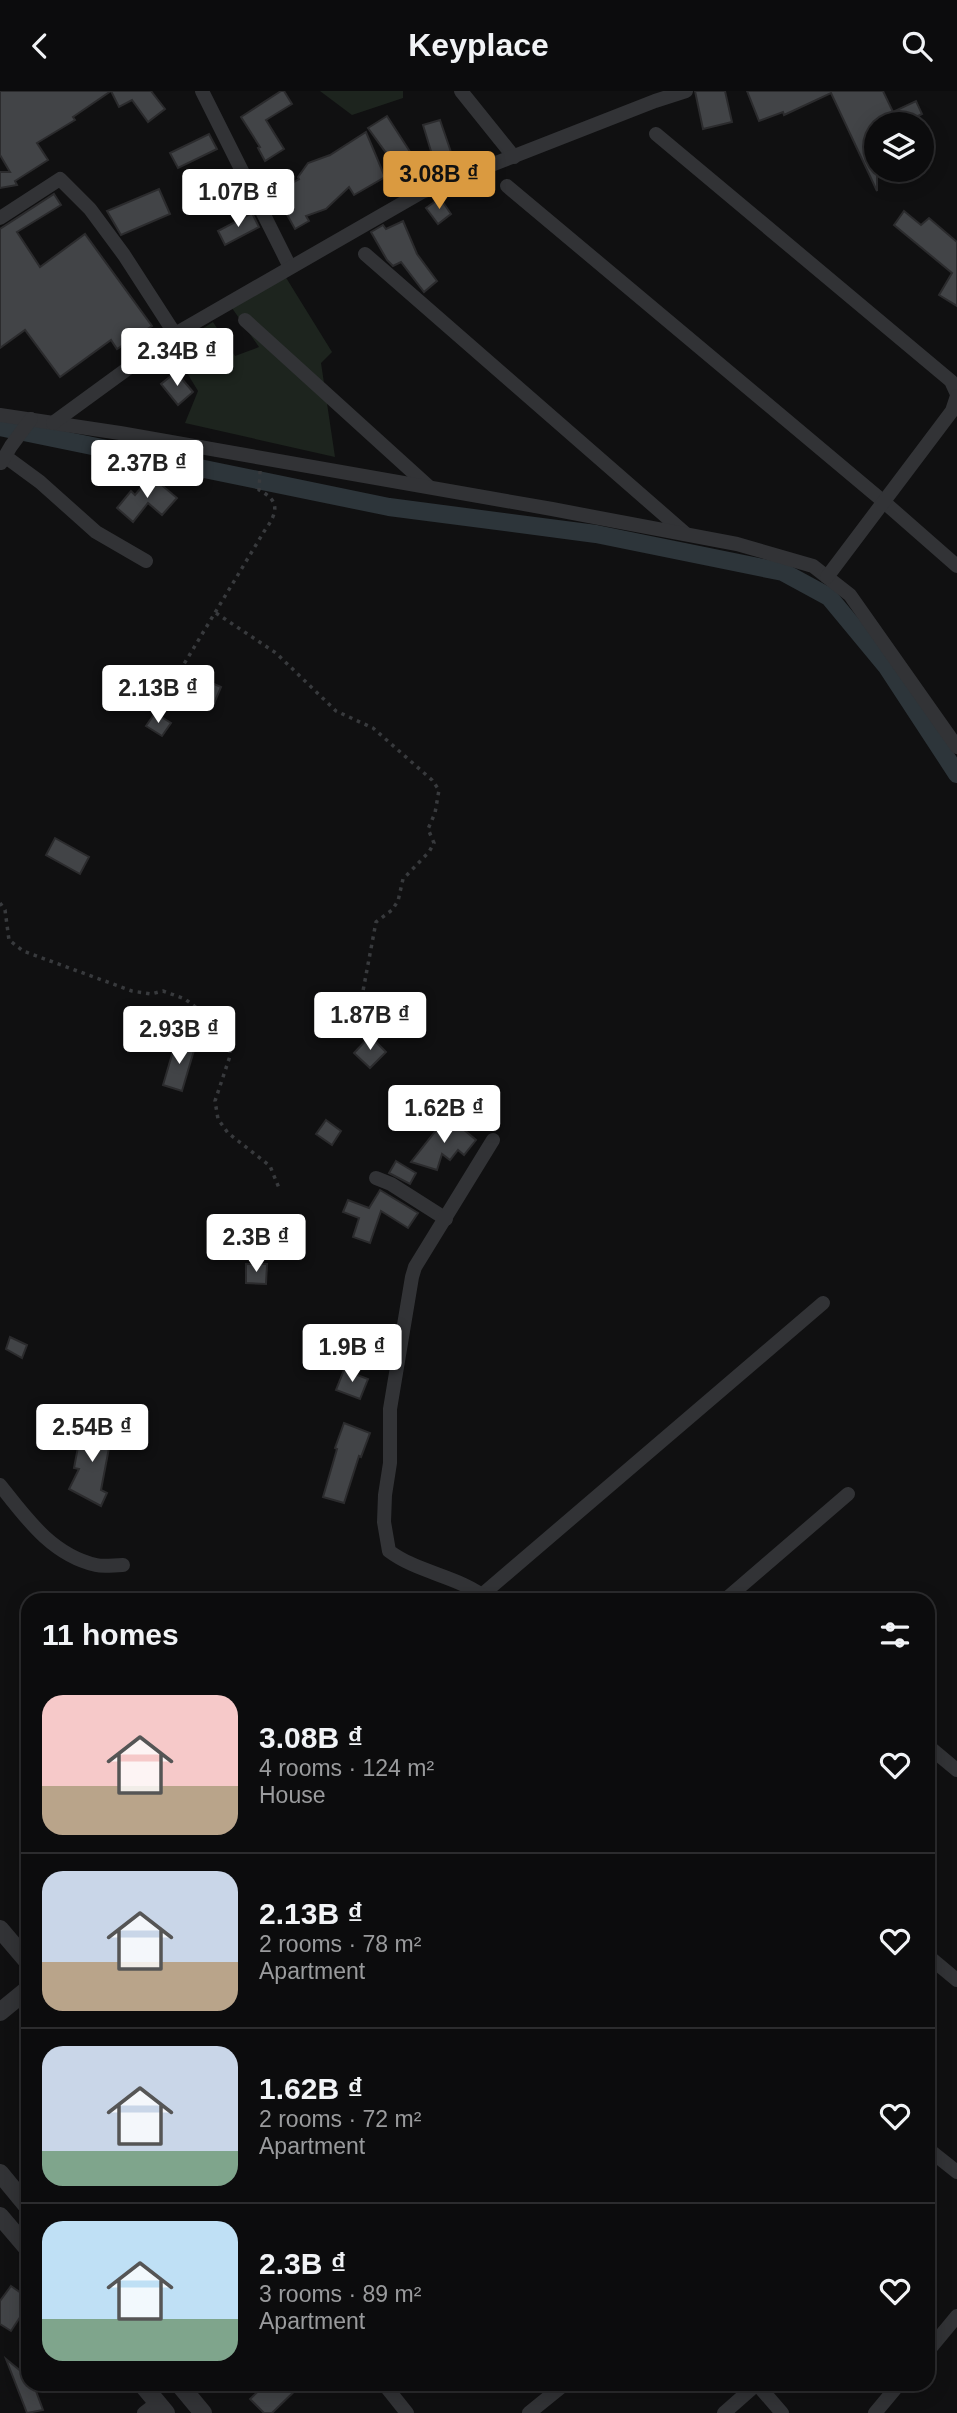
<!DOCTYPE html>
<html lang="en">
<head>
<meta charset="utf-8">
<style>
  :root { --surface:#0c0c0d; --page:#151516; --text:#f1f3f6; --muted:#9a9b9d; --line:#2c2c2e; --accent:#da9a40 }
  body { margin:0; font-family:Helvetica,sans-serif; background:var(--page); color:var(--text); height:100vh; display:flex; flex-direction:column; font-size:26px; white-space:nowrap }
  * { box-sizing:border-box; margin:0 }
  p { font-size:23px; color:var(--muted) }
  .icon { flex:none; width:38px; height:38px; fill:none; stroke:currentColor; stroke-width:2; stroke-linecap:round; stroke-linejoin:round }
  .map { position:relative; flex:1; overflow:hidden }
  .drawer { position:absolute; left:21px; top:1502px; width:914px; height:798px; display:flex; flex-direction:column; background:var(--surface); border-radius:21px; box-shadow:0 4px 18px #0003,0 0 0 2px var(--line) }
  .drawer>* { flex:none }
  .fabs { position:absolute; left:864px; top:21px; display:grid; gap:14px }
  .fabs a { display:grid; place-items:center; width:70px; height:70px; border-radius:50%; background:var(--surface); box-shadow:0 4px 18px #0003,0 0 0 2px var(--line); font-size:35px }
  .price { position:absolute; translate:-50% -60px; padding:0 16px; border-radius:7px; background:#fff; color:#222; font-size:23px; line-height:46px; filter:drop-shadow(0 2px 4px #0008) }
  .price::after { content:''; position:absolute; left:50%; top:42px; width:21px; height:16px; margin-left:-10px; background:inherit; clip-path:polygon(0 0,100% 0,50% 100%) }
  .price.on { background:var(--accent); color:#111 }
  ul { padding:0; list-style:none }
  li { display:flex; align-items:center; gap:21px; height:175px; padding:0 21px }
  li+li { border-top:2px solid var(--line) }
  li span { display:grid; place-items:center; flex:none; width:196px; height:140px; border-radius:21px; color:#555 }
  li>.icon { margin-inline-start:auto }
  span .icon { width:84px; height:84px; fill:#fffc; stroke-width:1 }
  li b { font-size:30px }
  h2 { display:flex; justify-content:space-between; align-items:center; height:84px; padding:0 21px; font-size:30px }
  header { display:flex; justify-content:space-between; align-items:center; height:91px; padding:0 21px; background:var(--surface); font-size:32px; font-weight:600 }
  .map>svg:first-child { display:block }
  .green { fill:#1d241e }
  .lines { fill:none; stroke-linecap:round; stroke-linejoin:round }
  .canal { stroke:#2d353a; stroke-width:18 }
  .building { fill:#424447; stroke:#2b2b2d; stroke-width:2 }
  .path { stroke:#383a3d; stroke-width:3.5; stroke-dasharray:3.5 5; stroke-linecap:butt }
  .minor { stroke:#323336; stroke-width:14 }
  .tertiary { stroke:#323336; stroke-width:18 }
</style>
</head>
<body>
<header><svg class="icon" aria-label="back" viewBox="0 0 24 24"><path d="M15 5l-7 7 7 7"/></svg>Keyplace<svg class="icon" aria-label="search" viewBox="0 0 24 24"><circle cx="10" cy="10" r="6"/><path d="M15 15l6 6"/></svg></header>
<div class="map">
<svg width="957" height="2322" viewBox="0 0 957 2322">
  <rect width="100%" height="100%" fill="#101011"/>
  <g class="green">
    <polygon points="320,0 403,0 403,7 352,24"/>
    <polygon points="285,185 332,261 321,272 335,366 185,332 198,300 172,257 213,231 235,265 259,256 232,217"/>
  </g>
  <g class="lines">
    <polyline class="canal" points="0,336 389,416 596,443 783,481 829,506 887,576 957,683"/>
  </g>
  <g class="building">
    <polygon points="0,0 111,0 73,26 75,29 37,52 48,69 15,90 17,94 0,97 0,81 10,81 0,64"/>
    <polygon points="111,0 151,0 165,18 148,31 132,9 119,16"/>
    <polygon points="281,0 284,0 292,13 266,29 284,58 265,70 258,57 260,56 241,26"/>
    <polygon points="695,0 725,0 732,31 703,38"/>
    <polygon points="747,0 883,0 893,21 916,10 922,23 902,33 877,33 877,100 831,2 784,24 783,21 759,30"/>
    <polygon points="387,25 416,70 400,81 368,37"/>
    <polygon points="440,29 452,64 434,70 423,34"/>
    <polygon points="366,41 385,86 354,104 349,96 326,118 306,125 309,130 295,138 275,102 299,88 298,86 308,72 330,64"/>
    <polygon points="209,43 217,58 178,77 170,62"/>
    <polygon points="159,98 170,123 121,144 107,120"/>
    <polygon points="54,103 61,114 17,141 40,176 85,143 152,235 117,258 111,249 60,286 25,239 0,257 0,138"/>
    <polygon points="440,107 451,123 438,133 426,117"/>
    <polygon points="904,120 921,134 929,127 957,151 957,215 939,204 952,182 894,134"/>
    <polygon points="252,122 259,136 225,154 218,140"/>
    <polygon points="403,130 417,163 437,190 424,201 401,171 393,175 387,169 371,141 383,134 386,138"/>
    <polygon points="176,281 193,301 178,314 161,293"/>
    <polygon points="151,385 177,407 162,424 148,412 133,431 117,417 131,400 135,404"/>
    <polygon points="189,582 221,596 213,615 181,602"/>
    <polygon points="155,622 171,632 162,645 146,635"/>
    <polygon points="55,747 89,766 80,783 46,764"/>
    <polygon points="366,905 373,916 332,946 324,935"/>
    <polygon points="370,945 386,961 370,977 354,962"/>
    <polygon points="176,950 195,956 182,1000 163,994"/>
    <polygon points="450,1027 476,1049 464,1064 458,1059 450,1069 442,1063 437,1079 411,1071 434,1042"/>
    <polygon points="326,1029 341,1040 332,1054 316,1043"/>
    <polygon points="396,1070 416,1082 410,1093 389,1082"/>
    <polygon points="380,1099 418,1122 408,1137 381,1120 370,1152 353,1146 359,1127 343,1121 348,1109 369,1117"/>
    <polygon points="246,1173 267,1173 266,1193 246,1192"/>
    <polygon points="10,1246 27,1254 22,1267 6,1258"/>
    <polygon points="344,1279 368,1288 360,1308 336,1299"/>
    <polygon points="344,1332 370,1342 361,1366 359,1365 344,1412 323,1406 337,1358 335,1357"/>
    <polygon points="82,1335 112,1341 101,1399 107,1402 101,1415 69,1398 79,1378 74,1377"/>
    <polygon points="11,2195 28,2207 28,2214 11,2240 0,2233 0,2210"/>
    <polygon points="6,2268 28,2286 28,2292 33,2292 43,2319 27,2322"/>
    <polygon points="267,2292 303,2292 272,2322 264,2322 250,2308"/>
  </g>
  <g class="lines">
    <g class="path">
      <polyline points="216,522 276,562 336,620 373,637 432,689 439,699 435,722 428,738 434,752 429,761 403,788 398,810 392,819 376,831 363,900"/>
      <path d="M158,616L265,439C278,421 280,410 259,399L260,380"/>
      <polyline points="0,812 5,819 9,849 23,860 132,900 151,903 163,900 185,908 218,933 222,948 230,960 230,965 215,1010 218,1028 228,1042 270,1075 279,1097"/>
    </g>
    <g class="minor">
      <polyline points="202,0 290,176"/>
      <polyline points="461,0 514,66"/>
      <polyline points="656,43 951,290 957,303"/>
      <polyline points="507,95 884,411 957,475"/>
      <polyline points="0,127 60,88 90,118 124,164 175,243"/>
      <polyline points="365,163 686,443"/>
      <polyline points="245,229 428,395"/>
      <polyline points="0,324 120,342 552,418 737,453 813,475 850,504 957,656"/>
      <polyline points="53,332 175,243 422,101 655,10 686,0"/>
      <polyline points="6,366 40,391 96,441 146,470"/>
      <polyline points="1,372 11,355 31,328"/>
      <polyline points="827,486 952,320 957,305"/>
      <polyline points="376,1087 391,1093 446,1128"/>
      <path d="M0,1394C26,1427 52,1464 96,1474C104,1476 114,1474 123,1474"/>
      <polyline points="477,1508 823,1212"/>
      <path d="M487,1508C459,1485 418,1482 389,1460L384,1431L385,1404L390,1372V1318L412,1186L415,1176L493,1049"/>
      <polyline points="726,1508 848,1403"/>
      <polyline points="928,1655 957,1679"/>
      <polyline points="928,1865 957,1889"/>
      <polyline points="928,2058 957,2081"/>
      <polyline points="928,2260 957,2225"/>
      <polyline points="383,2292 407,2322"/>
      <polyline points="756,2292 782,2322"/>
      <polyline points="144,2322 157,2312"/>
      <polyline points="529,2322 566,2292"/>
      <polyline points="724,2322 758,2292"/>
      <polyline points="875,2322 900,2292"/>
    </g>
    <g class="tertiary">
      <polyline points="0,1838 28,1871"/>
      <polyline points="0,1921 28,1898"/>
      <polyline points="0,2082 28,2116"/>
      <polyline points="0,2125 28,2158"/>
      <polyline points="141,2292 166,2322"/>
      <polyline points="178,2292 203,2322"/>
    </g>
  </g>
</svg>
<div class="fabs">
<a><svg class="icon" aria-label="layers" viewBox="0 0 24 24"><path d="M12 4l9 5-9 5-9-5zM3 14l9 5 9-5"/></svg></a>
</div>
<b class="price on" style="left:439px;top:120px">3.08B ₫</b>
<b class="price" style="left:238px;top:138px">1.07B ₫</b>
<b class="price" style="left:177px;top:297px">2.34B ₫</b>
<b class="price" style="left:147px;top:409px">2.37B ₫</b>
<b class="price" style="left:158px;top:634px">2.13B ₫</b>
<b class="price" style="left:370px;top:961px">1.87B ₫</b>
<b class="price" style="left:179px;top:975px">2.93B ₫</b>
<b class="price" style="left:444px;top:1054px">1.62B ₫</b>
<b class="price" style="left:256px;top:1183px">2.3B ₫</b>
<b class="price" style="left:352px;top:1293px">1.9B ₫</b>
<b class="price" style="left:92px;top:1373px">2.54B ₫</b>
<section class="drawer">
<h2>11 homes<svg class="icon" aria-label="filters" viewBox="0 0 24 24"><path d="M4 7h16M4 17h16"/><circle cx="9" cy="7" r="2"/><circle cx="15" cy="17" r="2"/></svg></h2>
<ul>
<li><span style="background:linear-gradient(#f6c9c9 65%,#b9a48a 0)"><svg class="icon" aria-label="home" viewBox="0 0 24 24"><path d="M3 11l9-7 9 7M6 9v11h12V9"/></svg></span><div><b>3.08B ₫</b><p>4 rooms · 124 m²</p><p>House</p></div><svg class="icon" aria-label="heart" viewBox="0 0 24 24"><path d="M12 20l-8-8c-3-5 5-10 8-4 3-6 11-1 8 4z"/></svg></li>
<li><span style="background:linear-gradient(#c9d6e8 65%,#b9a48a 0)"><svg class="icon" aria-label="home" viewBox="0 0 24 24"><path d="M3 11l9-7 9 7M6 9v11h12V9"/></svg></span><div><b>2.13B ₫</b><p>2 rooms · 78 m²</p><p>Apartment</p></div><svg class="icon" aria-label="heart" viewBox="0 0 24 24"><path d="M12 20l-8-8c-3-5 5-10 8-4 3-6 11-1 8 4z"/></svg></li>
<li><span style="background:linear-gradient(#c9d6e8 75%,#7fa58c 0)"><svg class="icon" aria-label="home" viewBox="0 0 24 24"><path d="M3 11l9-7 9 7M6 9v11h12V9"/></svg></span><div><b>1.62B ₫</b><p>2 rooms · 72 m²</p><p>Apartment</p></div><svg class="icon" aria-label="heart" viewBox="0 0 24 24"><path d="M12 20l-8-8c-3-5 5-10 8-4 3-6 11-1 8 4z"/></svg></li>
<li><span style="background:linear-gradient(#bfe0f5 70%,#7fa58c 0)"><svg class="icon" aria-label="home" viewBox="0 0 24 24"><path d="M3 11l9-7 9 7M6 9v11h12V9"/></svg></span><div><b>2.3B ₫</b><p>3 rooms · 89 m²</p><p>Apartment</p></div><svg class="icon" aria-label="heart" viewBox="0 0 24 24"><path d="M12 20l-8-8c-3-5 5-10 8-4 3-6 11-1 8 4z"/></svg></li>
</ul>
</section>
</div>
</body>
</html>
